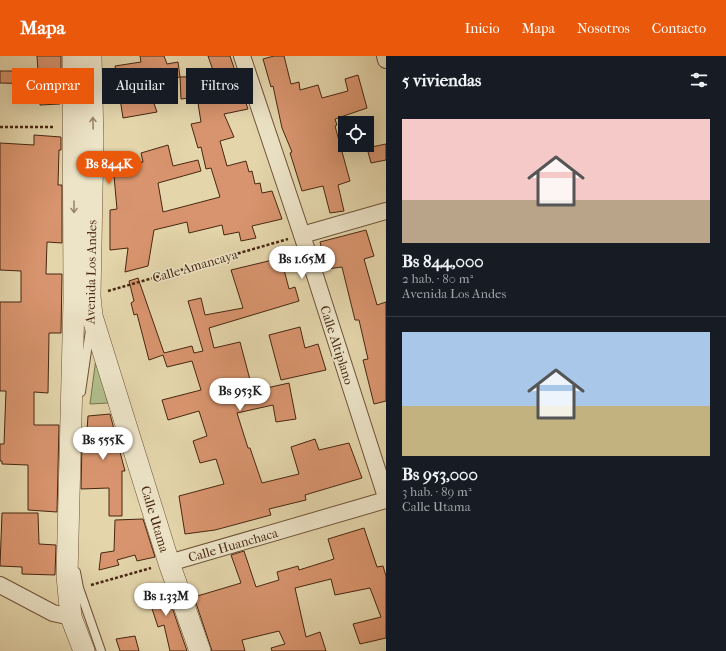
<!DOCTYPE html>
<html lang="es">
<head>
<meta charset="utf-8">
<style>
  :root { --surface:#171b24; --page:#242831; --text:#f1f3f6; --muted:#9ea1a6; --line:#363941; --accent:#ea580c }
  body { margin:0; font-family:"IM FELL French Canon",serif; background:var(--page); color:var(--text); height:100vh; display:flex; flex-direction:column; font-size:15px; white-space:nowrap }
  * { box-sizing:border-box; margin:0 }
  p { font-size:13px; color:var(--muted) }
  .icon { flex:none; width:22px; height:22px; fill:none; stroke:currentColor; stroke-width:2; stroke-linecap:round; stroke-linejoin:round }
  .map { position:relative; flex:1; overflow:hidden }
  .panel { display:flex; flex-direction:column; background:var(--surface); width:340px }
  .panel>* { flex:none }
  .guide { position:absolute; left:12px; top:12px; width:314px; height:36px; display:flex; gap:8px }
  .tools { position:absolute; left:338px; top:60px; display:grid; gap:8px }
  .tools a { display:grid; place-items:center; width:36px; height:36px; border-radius:0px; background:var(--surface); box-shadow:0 4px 16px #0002; font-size:20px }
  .price { position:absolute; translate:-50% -34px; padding:0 9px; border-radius:14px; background:#fff; color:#222; font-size:13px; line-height:26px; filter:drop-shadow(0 1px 2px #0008) }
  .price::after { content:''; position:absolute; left:50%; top:24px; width:12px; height:9px; margin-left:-6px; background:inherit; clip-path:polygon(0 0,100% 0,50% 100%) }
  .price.active { background:var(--accent); color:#fff }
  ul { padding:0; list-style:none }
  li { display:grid; align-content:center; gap:8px; height:212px; padding:0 16px }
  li+li { border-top:1px solid var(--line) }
  li span { display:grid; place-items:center; height:124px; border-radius:0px; color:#555 }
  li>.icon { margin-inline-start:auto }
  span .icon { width:72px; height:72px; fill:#fffc; stroke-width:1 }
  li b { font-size:17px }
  h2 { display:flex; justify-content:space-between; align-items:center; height:48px; padding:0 16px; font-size:17px }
  .tag { padding:0 14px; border-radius:0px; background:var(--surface); box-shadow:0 4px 16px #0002; font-size:14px; line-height:36px }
  .tag.active { background:var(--accent); color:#fff }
  header { display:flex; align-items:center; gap:24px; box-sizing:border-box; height:56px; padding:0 20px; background:var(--accent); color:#fff }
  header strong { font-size:19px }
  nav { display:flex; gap:22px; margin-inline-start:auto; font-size:14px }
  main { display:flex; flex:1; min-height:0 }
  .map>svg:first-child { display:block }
  .green { fill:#b0be8c; stroke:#7c724e }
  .building { fill:#d8946e; stroke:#472710 }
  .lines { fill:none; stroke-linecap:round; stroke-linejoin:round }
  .service-casing { stroke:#6e5237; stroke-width:10 }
  .minor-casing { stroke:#6e5237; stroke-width:18 }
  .tertiary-casing { stroke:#6e5237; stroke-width:22 }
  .path { stroke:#472710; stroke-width:2.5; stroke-dasharray:3 2; stroke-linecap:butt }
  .service { stroke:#ede4c8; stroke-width:8 }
  .minor { stroke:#ede4c8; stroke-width:16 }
  .tertiary { stroke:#ede4c8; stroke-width:21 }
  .oneway { stroke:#9a866c }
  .labels { text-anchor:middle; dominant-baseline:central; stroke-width:3; stroke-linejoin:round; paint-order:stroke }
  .street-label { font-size:13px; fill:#472710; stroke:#ede4c8 }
</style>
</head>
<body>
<header>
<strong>Mapa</strong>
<nav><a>Inicio</a><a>Mapa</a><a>Nosotros</a><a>Contacto</a></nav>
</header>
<main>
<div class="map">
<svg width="386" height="595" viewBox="0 0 386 595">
  <rect width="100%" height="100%" fill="#e4d5ab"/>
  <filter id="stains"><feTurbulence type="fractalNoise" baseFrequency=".005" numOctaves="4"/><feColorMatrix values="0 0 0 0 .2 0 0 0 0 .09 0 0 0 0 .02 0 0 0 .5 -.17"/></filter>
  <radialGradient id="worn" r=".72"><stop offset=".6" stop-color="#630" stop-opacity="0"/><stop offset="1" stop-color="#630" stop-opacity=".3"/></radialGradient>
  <polygon class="green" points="96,302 108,347 90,348"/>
  <g class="building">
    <polygon points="37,0 61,0 61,13 59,13 60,48 40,49 40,28 0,27 0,15 38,15"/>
    <polygon points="140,0 164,0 167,8 178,6 180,21 147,27 157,56 123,62 115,10 141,6"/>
    <polygon points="208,0 230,0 248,53 224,58 234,81 220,85 227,110 246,105 249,116 252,115 255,128 260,127 262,137 272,135 282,163 252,170 256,182 241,185 239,176 224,179 222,169 189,177 187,166 154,174 148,210 125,216 128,192 110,194 110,154 117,153 113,109 143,106 141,97 168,89 173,110 198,104 201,115 158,127 163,156 220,141 211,112 206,113 201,91 198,92 191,68 201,66 197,41 181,43 180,21 215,20"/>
    <polygon points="274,0 284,0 291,28 299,26 300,34 318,29 322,42 348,35 345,23 358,19 367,52 335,63 337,69 335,70 350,125 338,129 344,155 330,157 323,130 302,135 290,97 292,96 282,72 273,30 271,31 263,3"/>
    <polygon points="34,79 61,81 61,94 59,94 58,129 62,129 62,187 47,186 46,218 62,218 61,277 49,277 48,337 34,336 34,369 59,369 57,456 28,454 28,409 2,408 2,405 0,405 0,388 4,388 6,335 0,335 0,246 21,246 21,215 0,214 0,87 34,89"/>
    <polygon points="386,88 386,104 371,107 367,92"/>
    <polygon points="366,174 374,200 364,203 377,249 386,246 386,345 374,348 363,304 368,303 359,264 355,264 342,211 327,213 320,186"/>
    <polygon points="281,202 289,233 295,231 299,245 209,272 214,292 240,286 253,335 289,327 296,363 276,366 273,349 237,357 248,392 250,392 262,427 299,418 291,391 315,383 319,394 349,387 362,422 305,439 306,444 269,453 271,459 215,474 185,478 179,440 224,428 216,403 200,407 193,385 207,380 199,355 168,364 162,344 201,334 192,305 167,311 163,299 149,304 137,258 134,259 131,247 134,245 129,225 138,222 164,297 192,290 194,297 203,295 188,245 201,242 205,259 243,252 231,214"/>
    <polygon points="300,271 305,292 318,288 326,314 281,324 269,279"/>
    <polygon points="110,358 125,415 122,415 122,460 109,460 109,432 81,433 82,387 86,388 88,360"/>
    <polygon points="2,457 38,457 39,488 56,489 55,519 22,518 22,511 0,510"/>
    <polygon points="143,463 155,501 137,505 135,499 117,504 119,509 99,514 101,497 114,495 115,464"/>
    <polygon points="364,472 377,511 383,510 386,520 386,582 360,588 353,568 381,561 370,532 335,539 331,523 295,532 306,581 320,576 326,595 272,595 271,592 285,588 279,575 242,584 245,595 212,595 194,541 241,527 231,499 244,495 256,531 279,524 277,516 298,510 299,514 334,503 328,483"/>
    <polygon points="164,528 187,595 170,595 164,569 158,571 146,534"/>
    <polygon points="135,580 139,595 120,595 116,583"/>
  </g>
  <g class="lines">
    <g class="service-casing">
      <g id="service">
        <polyline points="81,336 90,274"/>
        <polyline points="76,516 79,532 101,595"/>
      </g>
    </g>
    <g class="minor-casing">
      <g id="minor">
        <polyline points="242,0 302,179 386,441"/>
        <polyline points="385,0 386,4"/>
        <polyline points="302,179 386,155"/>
        <polyline points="169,507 386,444"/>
        <polyline points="0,529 53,557 71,561 73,572"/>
      </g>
    </g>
    <g class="tertiary-casing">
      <g id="tertiary">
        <polyline points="73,0 74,244 67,520 71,561 84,595"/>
        <polyline points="91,0 93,83 90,240 92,260 169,507 200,595"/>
      </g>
    </g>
    <g class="path">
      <polyline points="0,71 55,71"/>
      <polyline points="108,235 288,183"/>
      <polyline points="91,529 151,512"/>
    </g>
    <use href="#service" class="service"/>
    <use href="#minor" class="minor"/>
    <use href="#tertiary" class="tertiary"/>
  </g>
  <defs><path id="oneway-shaft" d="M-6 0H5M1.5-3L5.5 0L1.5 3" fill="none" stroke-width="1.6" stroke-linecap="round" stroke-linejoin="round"/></defs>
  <g class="oneway">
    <use href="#oneway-shaft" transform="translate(93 67) rotate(-92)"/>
    <use href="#oneway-shaft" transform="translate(74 151) rotate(90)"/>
  </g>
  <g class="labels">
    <g class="street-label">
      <text transform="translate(195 210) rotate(-16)">Calle Amancaya</text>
      <text transform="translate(91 216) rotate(-89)">Avenida Los Andes</text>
      <text transform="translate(337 289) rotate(72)">Calle Altiplano</text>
      <text transform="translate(155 463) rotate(73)">Calle Utama</text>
      <text transform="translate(233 489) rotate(-16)">Calle Huanchaca</text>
    </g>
  </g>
  <rect width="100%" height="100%" filter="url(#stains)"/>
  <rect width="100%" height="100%" fill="url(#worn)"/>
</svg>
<div class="tools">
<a><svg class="icon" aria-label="locate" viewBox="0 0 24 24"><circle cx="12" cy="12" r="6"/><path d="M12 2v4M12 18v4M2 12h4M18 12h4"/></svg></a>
</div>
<b class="price active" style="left:109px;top:129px">Bs 844K</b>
<b class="price" style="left:302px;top:224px">Bs 1.65M</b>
<b class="price" style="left:240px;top:356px">Bs 953K</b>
<b class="price" style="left:103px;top:405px">Bs 555K</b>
<b class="price" style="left:166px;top:561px">Bs 1.33M</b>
<div class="guide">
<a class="tag active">Comprar</a>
<a class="tag">Alquilar</a>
<a class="tag">Filtros</a>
</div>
</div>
<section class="panel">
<h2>5 viviendas<svg class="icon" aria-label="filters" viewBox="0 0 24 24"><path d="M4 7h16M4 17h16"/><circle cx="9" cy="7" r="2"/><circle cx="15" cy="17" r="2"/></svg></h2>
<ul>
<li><span style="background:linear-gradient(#f6c9c9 65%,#b9a48a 0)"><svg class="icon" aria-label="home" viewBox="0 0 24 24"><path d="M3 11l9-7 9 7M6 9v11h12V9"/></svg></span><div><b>Bs 844,000</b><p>2 hab. · 80 m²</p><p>Avenida Los Andes</p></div></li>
<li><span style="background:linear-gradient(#a9c7e8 60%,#c2b280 0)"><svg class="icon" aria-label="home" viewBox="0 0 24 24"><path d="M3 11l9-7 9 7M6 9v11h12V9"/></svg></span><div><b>Bs 953,000</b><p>3 hab. · 89 m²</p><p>Calle Utama</p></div></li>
</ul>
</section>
</main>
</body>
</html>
